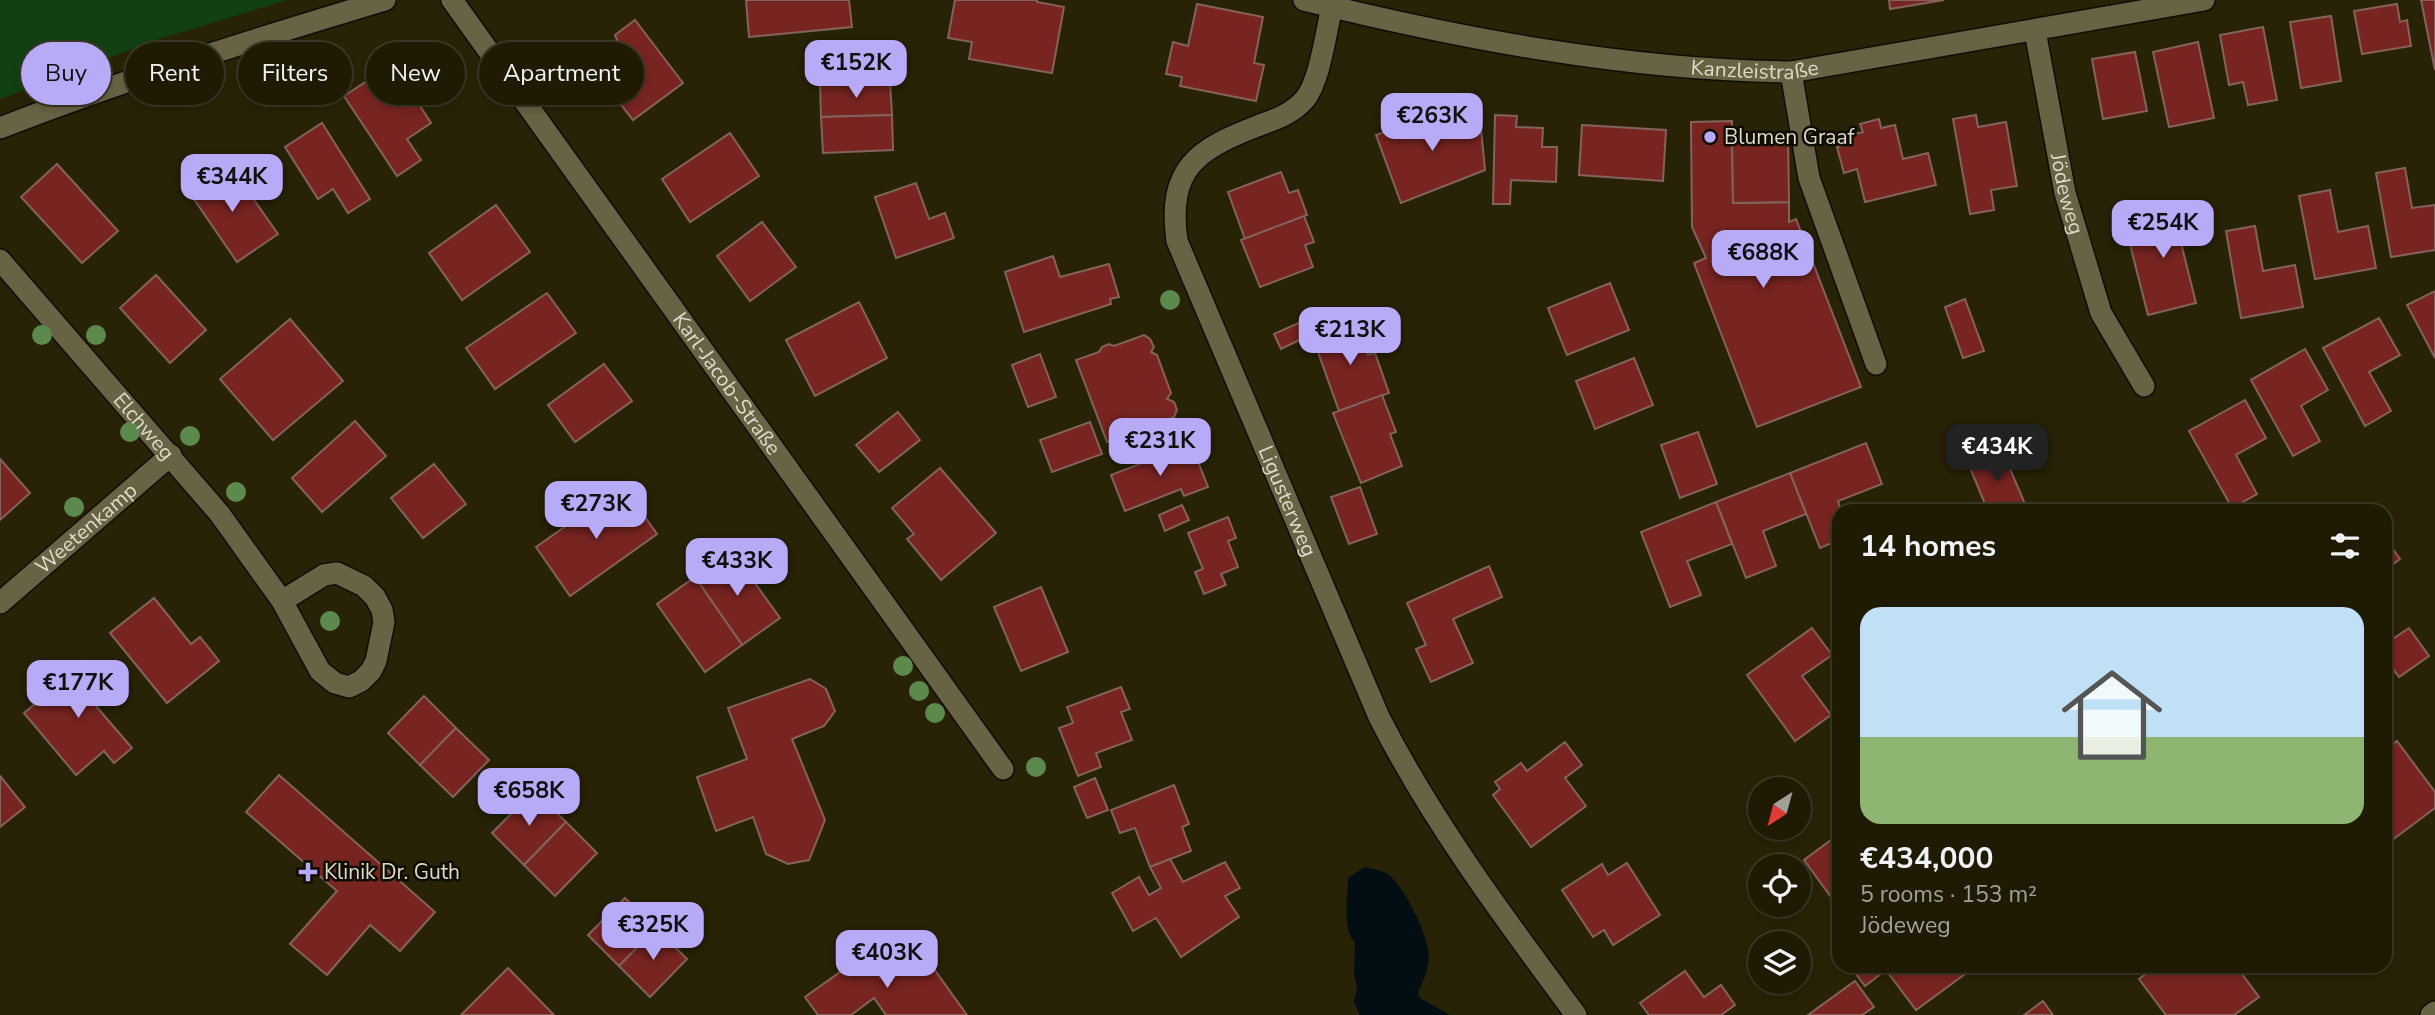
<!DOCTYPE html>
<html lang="en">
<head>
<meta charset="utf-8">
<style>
  :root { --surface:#1e1a04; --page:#26230e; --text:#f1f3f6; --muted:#a1a19a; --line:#3c3826; --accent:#b7abf8 }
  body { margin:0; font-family:"Nunito Sans",sans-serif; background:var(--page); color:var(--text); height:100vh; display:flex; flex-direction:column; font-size:26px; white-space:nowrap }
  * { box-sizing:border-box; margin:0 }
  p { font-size:23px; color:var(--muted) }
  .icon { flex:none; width:38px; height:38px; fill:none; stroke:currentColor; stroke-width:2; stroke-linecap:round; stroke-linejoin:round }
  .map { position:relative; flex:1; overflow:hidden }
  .drawer { position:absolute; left:1832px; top:504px; width:560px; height:469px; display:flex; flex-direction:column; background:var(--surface); border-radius:21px; box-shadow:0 4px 10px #0003,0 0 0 2px var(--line) }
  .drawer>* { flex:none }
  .hud { position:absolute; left:21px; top:42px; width:665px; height:63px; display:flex; gap:14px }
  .needle { width:46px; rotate:216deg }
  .controls { position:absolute; left:1748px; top:777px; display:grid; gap:14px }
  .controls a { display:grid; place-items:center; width:63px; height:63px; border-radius:50%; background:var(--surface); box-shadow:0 4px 10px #0003,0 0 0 2px var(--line); font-size:35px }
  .price { position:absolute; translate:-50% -60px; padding:0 16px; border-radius:14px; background:var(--accent); color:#111; font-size:23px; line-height:46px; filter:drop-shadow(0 2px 4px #0008) }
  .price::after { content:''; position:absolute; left:50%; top:42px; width:21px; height:16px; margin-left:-10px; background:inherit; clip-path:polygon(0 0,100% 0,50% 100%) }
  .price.on { background:#222; color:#fff }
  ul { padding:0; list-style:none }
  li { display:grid; align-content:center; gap:14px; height:371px; padding:0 28px }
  li span { display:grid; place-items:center; height:217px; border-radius:21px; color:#555 }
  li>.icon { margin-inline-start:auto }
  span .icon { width:126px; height:126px; fill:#fffc; stroke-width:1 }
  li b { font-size:30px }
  h2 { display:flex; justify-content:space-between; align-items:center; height:84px; padding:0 28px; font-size:30px }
  .chip { padding:0 24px; border-radius:32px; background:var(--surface); box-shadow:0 4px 10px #0003,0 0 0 2px var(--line); font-size:24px; line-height:63px }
  .chip.on { background:var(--accent); color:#111 }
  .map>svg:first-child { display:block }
  .green { fill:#104013 }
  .water { fill:#030e14 }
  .building { fill:#782421; stroke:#84625e; stroke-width:2 }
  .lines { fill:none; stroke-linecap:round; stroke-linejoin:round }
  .minor-casing { stroke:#110c00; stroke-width:24 }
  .minor { stroke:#686345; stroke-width:21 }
  .tree { fill:#5c8a4c }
  .poi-dot { fill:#b7abf8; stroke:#0e0c03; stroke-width:2.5 }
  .labels { text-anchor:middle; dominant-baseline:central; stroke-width:5; stroke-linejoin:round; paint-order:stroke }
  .street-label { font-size:21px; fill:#dedbcb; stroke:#0e0c03 }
  .poi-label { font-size:21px; fill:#dedbcb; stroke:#0e0c03; text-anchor:start }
</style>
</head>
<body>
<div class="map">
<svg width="2435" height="1015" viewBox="0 0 2435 1015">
  <rect width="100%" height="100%" fill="#282306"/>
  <polygon class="green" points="0,0 287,0 159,39 0,99"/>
  <path class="water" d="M1365,867C1372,869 1380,870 1386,873C1404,884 1428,935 1429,956C1429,969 1423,981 1418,993L1420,998L1450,1015H1360L1354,1002L1357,987L1354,974L1355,943C1342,930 1348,897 1348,878Z"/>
  <g class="building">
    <polygon points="746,0 849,0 852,27 749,37"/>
    <polygon points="955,0 1037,0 1037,2 1064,7 1052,73 969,59 972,42 948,38"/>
    <polygon points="1889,0 1944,0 1890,9"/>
    <polygon points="2421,0 2435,0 2435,70"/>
    <polygon points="1197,4 1263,17 1254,63 1264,65 1256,101 1180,86 1182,77 1166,74 1173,42 1188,46"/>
    <polygon points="2397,4 2400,22 2407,20 2411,46 2362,54 2354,11"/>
    <polygon points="2331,16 2341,81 2301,88 2290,22"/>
    <polygon points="635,20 683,83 633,120 588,62 617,40 615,35"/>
    <polygon points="2263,27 2277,100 2248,105 2243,82 2229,85 2220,35"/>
    <polygon points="2198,42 2214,118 2169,127 2153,52"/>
    <polygon points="2135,52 2147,111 2103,119 2092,59"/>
    <polygon points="393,64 431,123 407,139 421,160 397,176 344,96"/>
    <polygon points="890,82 892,115 821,117 820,84"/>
    <polygon points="892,115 893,150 823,153 821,117"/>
    <polygon points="1430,115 1480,118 1485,170 1401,203 1376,135"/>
    <polygon points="1495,115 1517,116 1516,127 1543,128 1542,147 1557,147 1556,182 1511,180 1510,204 1493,204"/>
    <polygon points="1976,115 1978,127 2006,122 2017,186 1991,190 1994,210 1970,214 1953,119"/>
    <polygon points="1879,119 1881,128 1895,125 1903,159 1928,153 1936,185 1865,202 1857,169 1844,173 1837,147 1852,143 1850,135 1863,132 1860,124"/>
    <polygon points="1732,121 1733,203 1789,202 1789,222 1796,219 1861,387 1757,427 1694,263 1706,258 1692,227 1691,122"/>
    <polygon points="322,123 370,199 348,213 333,189 318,199 285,147"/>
    <polygon points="1582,125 1666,130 1663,181 1579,175"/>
    <polygon points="730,133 759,176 690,222 662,179"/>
    <polygon points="1788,138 1789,202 1733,203 1732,139"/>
    <polygon points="57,164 118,231 82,263 21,197"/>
    <polygon points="2405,168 2412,208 2435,205 2435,250 2391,257 2376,173"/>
    <polygon points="208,170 218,185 235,173 278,234 237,262 185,186"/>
    <polygon points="1281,172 1289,193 1298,190 1307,215 1245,239 1228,192"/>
    <polygon points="916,183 929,219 945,213 954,238 896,258 875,197"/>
    <polygon points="2330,190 2338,232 2368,226 2376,268 2315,279 2299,196"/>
    <polygon points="496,205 530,252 462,300 429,253"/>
    <polygon points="2190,209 2197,239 2181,243 2196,303 2148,315 2125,225"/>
    <polygon points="1304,216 1314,242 1305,245 1313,267 1260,287 1241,240"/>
    <polygon points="762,222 796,267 750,301 717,256"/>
    <polygon points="2255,226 2263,271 2295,265 2303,307 2241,318 2226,231"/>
    <polygon points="1053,256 1060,277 1109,264 1119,297 1110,299 1111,304 1024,332 1005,272"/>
    <polygon points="156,275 206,330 170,363 120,308"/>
    <polygon points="1610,283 1629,330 1567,355 1548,308"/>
    <polygon points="2435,291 2435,358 2407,305"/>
    <polygon points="547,293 576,333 495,389 466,348"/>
    <polygon points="1965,299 1984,351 1963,358 1945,307"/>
    <polygon points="859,302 887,358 815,396 786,340"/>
    <polygon points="2379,318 2400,355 2369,372 2391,411 2365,426 2323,348"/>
    <polygon points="290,319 343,381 273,440 220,379"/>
    <polygon points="1303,321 1310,335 1281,349 1274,334"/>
    <polygon points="1356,322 1368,355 1375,353 1389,393 1339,411 1313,338"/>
    <polygon points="1144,335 1150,339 1154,347 1151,352 1157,355 1171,393 1167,399 1174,402 1177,410 1174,417 1146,428 1143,433 1132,436 1128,435 1107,442 1076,360 1099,352 1102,347 1109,344 1114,346"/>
    <polygon points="2305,349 2328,390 2301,406 2320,441 2293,456 2251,380"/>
    <polygon points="1040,354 1056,397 1028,407 1012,365"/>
    <polygon points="1634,358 1653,405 1595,429 1576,381"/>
    <polygon points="604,364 632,401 575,442 548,405"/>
    <polygon points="1382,395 1396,432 1390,434 1402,466 1361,483 1333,413"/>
    <polygon points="2245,400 2266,438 2236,455 2257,494 2232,508 2189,431"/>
    <polygon points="898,412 920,440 879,472 856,445"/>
    <polygon points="355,421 386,456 322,512 292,478"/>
    <polygon points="1090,422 1102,454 1052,472 1040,440"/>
    <polygon points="1698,432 1717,484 1680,498 1661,445"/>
    <polygon points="1866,443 1882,484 1838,501 1841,511 1839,511 1839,540 1820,548 1790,473"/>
    <polygon points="1191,444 1208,487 1184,496 1181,489 1125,511 1111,475"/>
    <polygon points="2002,450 2028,511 1988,511 1968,463"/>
    <polygon points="0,459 30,493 0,520"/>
    <polygon points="434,464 466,504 423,538 391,498"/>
    <polygon points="940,468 996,533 941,580 907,539 914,534 892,508"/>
    <polygon points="1790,473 1806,514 1763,531 1776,566 1746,578 1716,502"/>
    <polygon points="623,486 657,534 570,596 536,547"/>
    <polygon points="1360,487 1377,534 1349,544 1331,497"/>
    <polygon points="1716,502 1732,544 1687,561 1701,595 1670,607 1641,532"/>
    <polygon points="1182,505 1189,520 1165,531 1159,515"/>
    <polygon points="1228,517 1236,538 1228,541 1238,567 1221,574 1226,585 1204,594 1195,572 1203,569 1188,533"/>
    <polygon points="2385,538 2400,559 2385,570"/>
    <polygon points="732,551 780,618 742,645 695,577"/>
    <polygon points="1489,566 1502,597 1453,619 1473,663 1431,682 1416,649 1426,645 1407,603"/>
    <polygon points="695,577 742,645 705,672 657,604"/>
    <polygon points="1041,587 1068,652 1021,671 994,607"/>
    <polygon points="154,598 191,644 200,637 219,661 167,703 110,633"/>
    <polygon points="1812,628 1832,655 1802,676 1831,715 1795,741 1747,675"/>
    <polygon points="2409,628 2429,656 2399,677 2385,658 2385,644"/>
    <polygon points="86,661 111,691 95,705 132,748 114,763 104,751 76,775 24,713"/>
    <polygon points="810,679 826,689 835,711 824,726 792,739 825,820 809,860 788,864 766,854 753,817 716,831 697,777 747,759 728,708"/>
    <polygon points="1121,687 1130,709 1121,712 1132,740 1096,753 1101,767 1078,776 1059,728 1073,723 1067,707"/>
    <polygon points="424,696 456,728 420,765 388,733"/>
    <polygon points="456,728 489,760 453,797 420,765"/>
    <polygon points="2397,741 2435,792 2435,808 2391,841 2385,834 2385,750"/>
    <polygon points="1565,742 1582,765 1565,778 1586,806 1531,847 1493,795 1500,789 1495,782 1521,763 1527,771"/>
    <polygon points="279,775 435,912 400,951 370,925 327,975 290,944 337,891 246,812"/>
    <polygon points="0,776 25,807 0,827"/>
    <polygon points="1095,778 1108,810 1087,818 1074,787"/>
    <polygon points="1174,785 1189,824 1182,827 1191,851 1150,867 1135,828 1120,833 1111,810"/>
    <polygon points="534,791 566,822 524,865 492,833"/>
    <polygon points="566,822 597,853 555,896 524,865"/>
    <polygon points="1839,834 1839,908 1804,860"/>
    <polygon points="1170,859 1183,882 1225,862 1240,888 1225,896 1239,917 1181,957 1156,918 1133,931 1112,893 1139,877 1149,895 1161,888 1150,867"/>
    <polygon points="1627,863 1660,915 1613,945 1604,930 1593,937 1562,890 1602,864 1608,875"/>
    <polygon points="625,898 656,928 619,966 588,935"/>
    <polygon points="656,928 687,959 650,997 619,966"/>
    <polygon points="919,948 967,1015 886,1015 874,998 851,1015 818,1015 805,997 864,955 880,977"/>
    <polygon points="1850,966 1883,966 1886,970 1865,986"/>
    <polygon points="1883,966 1976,966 1916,1010"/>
    <polygon points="2157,966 2236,966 2259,997 2234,1015 2166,1015 2139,979"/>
    <polygon points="508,968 554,1015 461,1015"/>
    <polygon points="1685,971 1704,997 1721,985 1735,1005 1721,1015 1649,1015 1640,1003"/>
    <polygon points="1855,981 1874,1007 1862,1015 1808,1015"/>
    <polygon points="2043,1001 2053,1015 2024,1015"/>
  </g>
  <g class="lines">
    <g class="minor-casing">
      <g id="minor">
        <path id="s1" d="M452,0L1003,769"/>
        <path id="s2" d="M1304,0C1462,39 1627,70 1791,72L2204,0"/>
        <path id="s3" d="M1332,7C1326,31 1320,81 1305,99C1293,113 1277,119 1260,125C1197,149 1167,168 1177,241L1379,717C1433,823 1505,919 1576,1015"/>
        <path id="s4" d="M2035,31L2065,193L2101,313L2144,386"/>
        <polyline points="1791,72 1809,178 1876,364"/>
        <path d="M0,128C126,79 255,39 385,0"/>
        <path id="s5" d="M0,260L219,513L282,601L320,671L335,683L349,687L361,681L371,671L376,661L384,622L382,610L375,597L364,586L337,573L324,575L282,601"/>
        <path id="s6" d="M0,603L171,455"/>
        <polyline points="2431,1015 2435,1012"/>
      </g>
    </g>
    <use href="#minor" class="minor"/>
  </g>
  <g class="tree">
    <circle cx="1170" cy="300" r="10"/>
    <circle cx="42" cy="335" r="10"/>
    <circle cx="96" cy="335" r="10"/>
    <circle cx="130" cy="432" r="10"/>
    <circle cx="190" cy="436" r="10"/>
    <circle cx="236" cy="492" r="10"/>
    <circle cx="74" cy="507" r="10"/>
    <circle cx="330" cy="621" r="10"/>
    <circle cx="903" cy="666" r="10"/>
    <circle cx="919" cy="691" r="10"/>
    <circle cx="935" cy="713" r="10"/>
    <circle cx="1036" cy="767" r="10"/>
  </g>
  <g class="poi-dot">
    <circle cx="1710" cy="137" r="7"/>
    <path d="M304.5 861.5h7v7h7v7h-7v7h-7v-7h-7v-7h7z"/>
  </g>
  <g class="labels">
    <g class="street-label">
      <text stroke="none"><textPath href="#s2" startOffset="457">Kanzleistraße</textPath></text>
      <text stroke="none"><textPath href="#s4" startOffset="166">Jödeweg</textPath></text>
      <text stroke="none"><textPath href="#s1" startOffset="472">Karl-Jacob-Straße</textPath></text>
      <text stroke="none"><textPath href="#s5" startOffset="220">Elchweg</textPath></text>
      <text stroke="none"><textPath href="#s3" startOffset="592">Ligusterweg</textPath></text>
      <text stroke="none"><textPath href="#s6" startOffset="114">Weetenkamp</textPath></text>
    </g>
    <g class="poi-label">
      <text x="1724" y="137">Blumen Graaf</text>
      <text x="324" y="872">Klinik Dr. Guth</text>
    </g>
  </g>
</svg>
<div class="controls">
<a><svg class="needle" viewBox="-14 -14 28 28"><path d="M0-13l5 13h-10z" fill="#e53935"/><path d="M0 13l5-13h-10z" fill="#a1a19a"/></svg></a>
<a><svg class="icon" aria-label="locate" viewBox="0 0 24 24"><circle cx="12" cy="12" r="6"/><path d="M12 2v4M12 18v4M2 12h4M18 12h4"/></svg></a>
<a><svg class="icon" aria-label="layers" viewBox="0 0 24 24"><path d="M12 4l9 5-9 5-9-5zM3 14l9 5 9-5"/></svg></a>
</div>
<b class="price" style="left:856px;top:100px">€152K</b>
<b class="price" style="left:1432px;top:153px">€263K</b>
<b class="price" style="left:232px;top:214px">€344K</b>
<b class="price" style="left:2163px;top:260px">€254K</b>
<b class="price" style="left:1763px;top:290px">€688K</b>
<b class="price" style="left:1350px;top:367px">€213K</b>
<b class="price" style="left:1160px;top:478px">€231K</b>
<b class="price on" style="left:1997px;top:484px">€434K</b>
<b class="price" style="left:596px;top:541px">€273K</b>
<b class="price" style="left:737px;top:598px">€433K</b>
<b class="price" style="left:78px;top:720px">€177K</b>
<b class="price" style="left:529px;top:828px">€658K</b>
<b class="price" style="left:653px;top:962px">€325K</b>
<b class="price" style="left:887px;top:990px">€403K</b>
<div class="hud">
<a class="chip on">Buy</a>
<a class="chip">Rent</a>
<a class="chip">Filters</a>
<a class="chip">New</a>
<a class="chip">Apartment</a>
</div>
<section class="drawer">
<h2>14 homes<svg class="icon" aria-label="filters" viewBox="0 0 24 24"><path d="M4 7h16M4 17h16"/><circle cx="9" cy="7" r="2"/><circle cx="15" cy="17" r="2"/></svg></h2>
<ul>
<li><span style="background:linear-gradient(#bfe0f5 60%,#8fb573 0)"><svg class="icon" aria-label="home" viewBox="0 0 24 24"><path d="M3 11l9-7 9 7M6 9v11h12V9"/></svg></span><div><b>€434,000</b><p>5 rooms · 153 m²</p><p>Jödeweg</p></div></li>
</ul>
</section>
</div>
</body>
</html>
